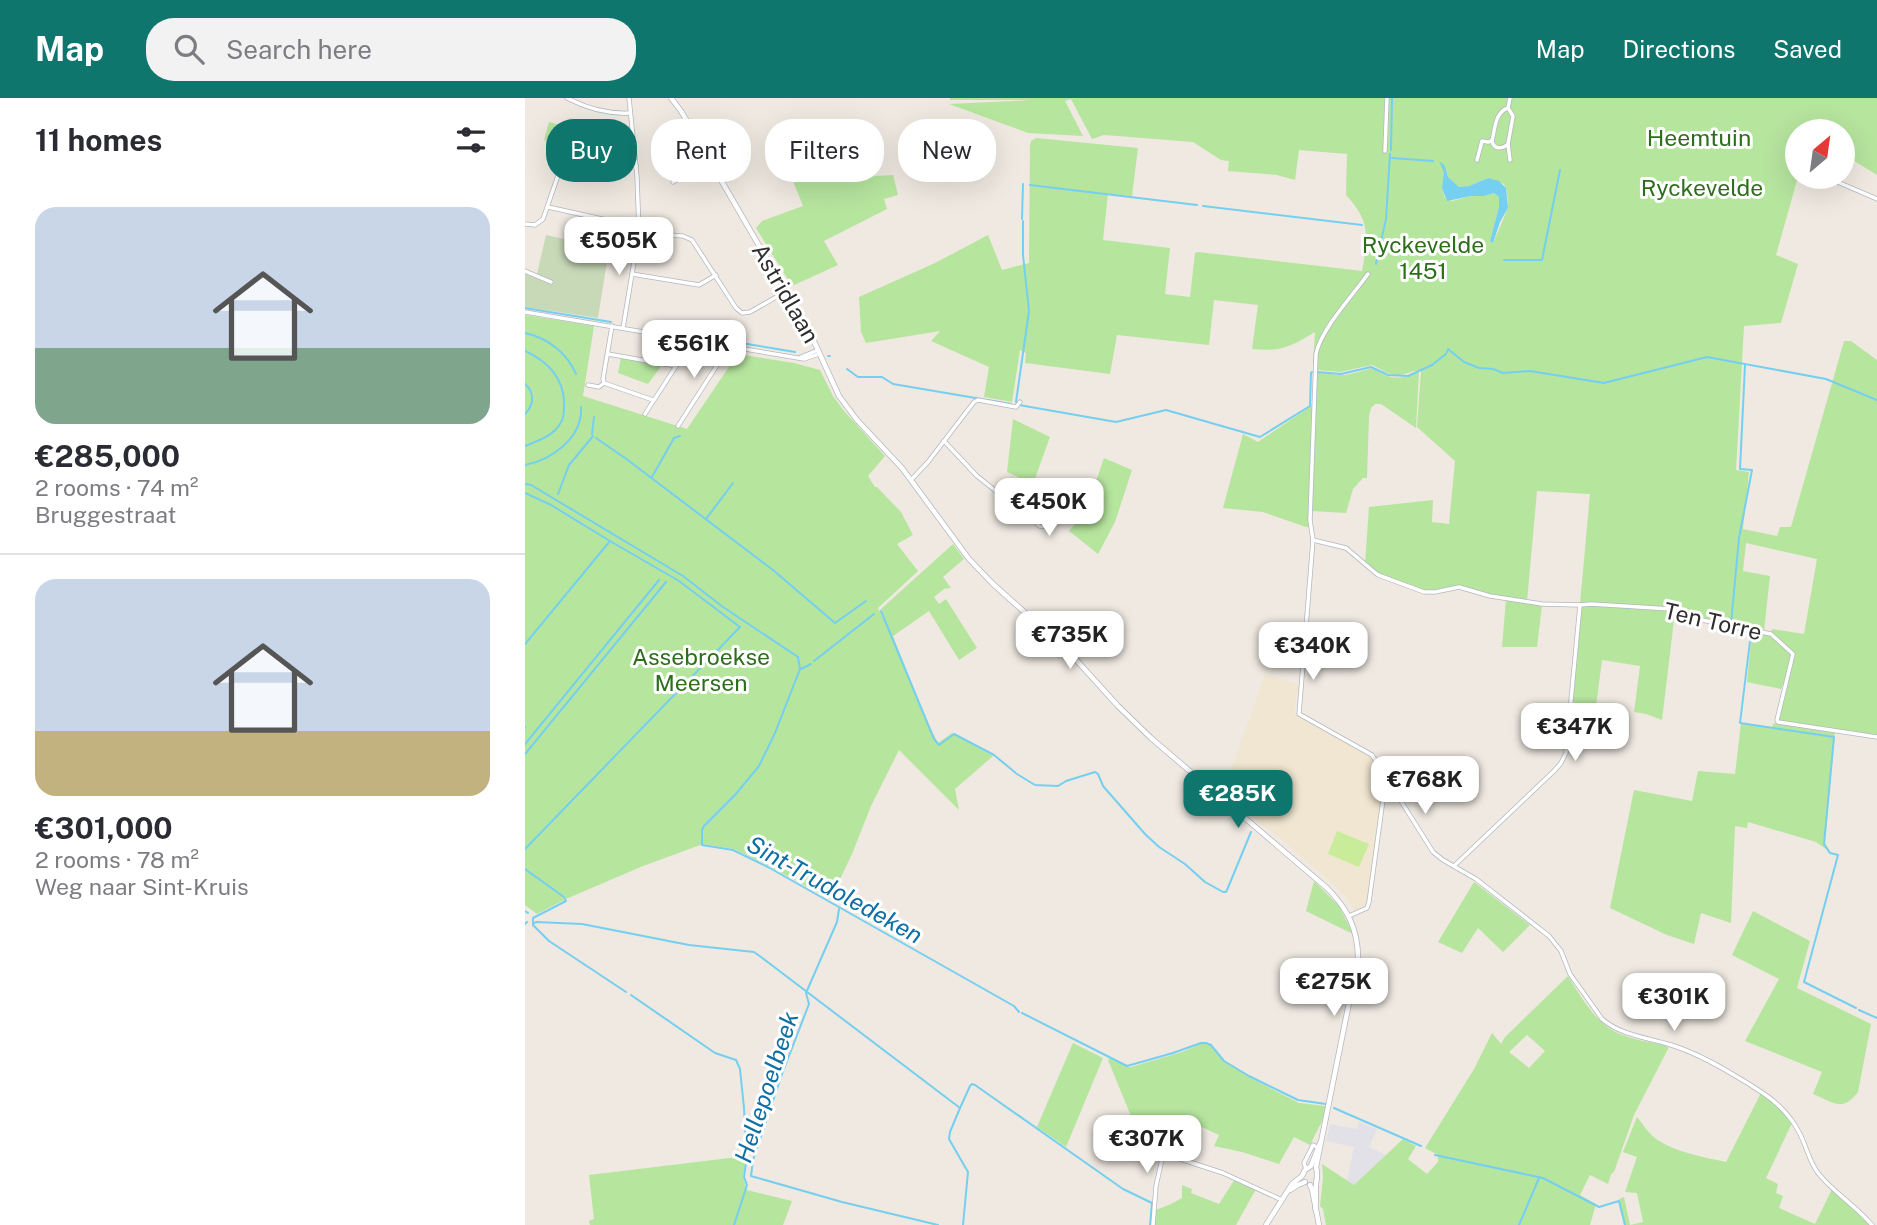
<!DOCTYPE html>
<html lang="en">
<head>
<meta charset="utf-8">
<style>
  :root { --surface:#fff; --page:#f2f2f3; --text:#2b2b33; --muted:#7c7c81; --line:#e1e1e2; --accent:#0f766e }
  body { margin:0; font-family:"Public Sans",sans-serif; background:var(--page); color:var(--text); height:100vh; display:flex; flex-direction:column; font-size:26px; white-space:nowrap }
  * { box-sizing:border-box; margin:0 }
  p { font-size:23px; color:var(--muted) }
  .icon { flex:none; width:38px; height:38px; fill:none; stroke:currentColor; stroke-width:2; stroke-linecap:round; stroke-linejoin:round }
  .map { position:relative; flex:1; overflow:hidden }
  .sheet { display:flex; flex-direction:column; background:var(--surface); width:525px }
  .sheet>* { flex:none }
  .top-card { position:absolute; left:21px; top:21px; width:665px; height:63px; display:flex; gap:14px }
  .needle { width:46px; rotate:29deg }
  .controls { position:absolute; left:1260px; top:21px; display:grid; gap:14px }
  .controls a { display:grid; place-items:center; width:70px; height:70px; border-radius:50%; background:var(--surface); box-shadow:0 7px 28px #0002; font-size:35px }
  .price { position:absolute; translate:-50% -60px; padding:0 16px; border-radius:14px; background:#fff; color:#222; font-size:23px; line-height:46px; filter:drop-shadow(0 2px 4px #0008) }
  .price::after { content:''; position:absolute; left:50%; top:42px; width:21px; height:16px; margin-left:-10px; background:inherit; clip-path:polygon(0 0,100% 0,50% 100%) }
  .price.current { background:var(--accent); color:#fff }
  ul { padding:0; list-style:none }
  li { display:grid; align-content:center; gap:14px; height:371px; padding:0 35px }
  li+li { border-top:2px solid var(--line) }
  li span { display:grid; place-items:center; height:217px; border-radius:21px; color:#555 }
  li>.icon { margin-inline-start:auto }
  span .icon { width:126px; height:126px; fill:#fffc; stroke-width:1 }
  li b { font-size:30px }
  h2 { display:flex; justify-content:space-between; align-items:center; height:84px; padding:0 35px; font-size:30px }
  .chip { padding:0 24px; border-radius:28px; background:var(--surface); box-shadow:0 7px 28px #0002; font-size:24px; line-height:63px }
  .chip.current { background:var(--accent); color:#fff }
  header { display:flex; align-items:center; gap:42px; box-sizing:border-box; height:98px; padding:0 35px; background:var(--accent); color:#fff }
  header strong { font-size:33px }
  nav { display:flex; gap:38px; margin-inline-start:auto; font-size:24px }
  .search { width:490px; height:63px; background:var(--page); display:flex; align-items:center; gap:18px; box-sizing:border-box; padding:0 24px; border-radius:28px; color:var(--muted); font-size:26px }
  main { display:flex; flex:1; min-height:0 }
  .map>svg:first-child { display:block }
  .industrial { fill:#e3e1e8 }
  .education { fill:#f0e6d1 }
  .green { fill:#b6e59e; fill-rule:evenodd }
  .cemetery { fill:#c8d9b8 }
  .pitch { fill:#c9ec9a }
  .water { fill:#75cff0 }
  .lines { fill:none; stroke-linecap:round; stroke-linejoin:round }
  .stream { stroke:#75cff0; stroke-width:2 }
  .street-casing { stroke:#b4b7c1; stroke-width:5 }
  .secondary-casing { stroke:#b4b7c1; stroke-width:6 }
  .street { stroke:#fff; stroke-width:3.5 }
  .secondary { stroke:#fff; stroke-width:4.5 }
  .labels { text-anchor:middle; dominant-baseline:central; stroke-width:6; stroke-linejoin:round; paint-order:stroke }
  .park-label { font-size:23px; fill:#2c6e1b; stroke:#fff }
  .street-label { font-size:23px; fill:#2e2e2e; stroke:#fff }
  .water-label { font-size:24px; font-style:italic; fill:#0d6fa3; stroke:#fff }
</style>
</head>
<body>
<header>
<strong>Map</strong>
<div class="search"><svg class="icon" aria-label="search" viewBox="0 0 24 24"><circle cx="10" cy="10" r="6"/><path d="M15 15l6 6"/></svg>Search here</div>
<nav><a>Map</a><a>Directions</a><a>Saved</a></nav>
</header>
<main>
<section class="sheet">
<h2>11 homes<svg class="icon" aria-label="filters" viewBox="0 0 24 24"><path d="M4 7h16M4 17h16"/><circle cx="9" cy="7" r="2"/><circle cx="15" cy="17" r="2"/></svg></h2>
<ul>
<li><span style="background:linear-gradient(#c9d6e8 65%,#7fa58c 0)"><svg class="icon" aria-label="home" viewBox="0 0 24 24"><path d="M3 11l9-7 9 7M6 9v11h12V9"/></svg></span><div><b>€285,000</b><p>2 rooms · 74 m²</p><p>Bruggestraat</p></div></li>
<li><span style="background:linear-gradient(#c9d6e8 70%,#c2b280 0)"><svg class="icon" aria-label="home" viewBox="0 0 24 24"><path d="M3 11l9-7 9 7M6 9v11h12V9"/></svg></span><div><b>€301,000</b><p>2 rooms · 78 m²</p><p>Weg naar Sint-Kruis</p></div></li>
</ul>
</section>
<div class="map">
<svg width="1352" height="1127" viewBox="0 0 1352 1127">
  <rect width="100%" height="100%" fill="#efe9e1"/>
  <polygon class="industrial" points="834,1024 852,1031 844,1049 861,1057 829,1088 822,1083 829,1049 801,1043 805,1026 832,1031"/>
  <polygon class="education" points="740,576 773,587 769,616 844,656 858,676 855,719 843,802 841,806 830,813 824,803 810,788 749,735 735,726 698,695"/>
  <g class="green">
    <path d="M425,0H1352V77L1318,56V33H1272L1273,79L1251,157L1273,166L1256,225L1219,228L1211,372L1224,374L1218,431L1252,438L1255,429H1266L1319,243H1326L1352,262V638L1253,623L1269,554L1259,547L1267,555L1263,574L1256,591L1222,584L1227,533L1213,530L1212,527L1173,521L1148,511L1055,506L1065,396L1012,393L1002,503L966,497L938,489L903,494L851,475L840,466L844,409L908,402L907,424L924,426L930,363L892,329L896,273C888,271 883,277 874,277C863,278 857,271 847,267L815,274L792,272L788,266L790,234C765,249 756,254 727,251L733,207L689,202L684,247L592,237L585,276L500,265L501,255L495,252L487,304L459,299L464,269L406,243L415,233L341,245L336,234L334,199L410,165L463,137L477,172L504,165L505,48L506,43L511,40L613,50L607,98L583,96L578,142L645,150L640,196L665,199L670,155L673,154L837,173C843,139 846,124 821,97L822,56L774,52L770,82L752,77L703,73L704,63L696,62L668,44L579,37L567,41L546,1L540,3L558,38L503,35L424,6L507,2H425ZM921,70L923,79L934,89L944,88L963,80L979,86L982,94L983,110L968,145L965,143L974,109V99L969,95L959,98H946L927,103L920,100L917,90ZM1221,445L1292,461L1279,536L1247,531L1246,534L1239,533L1245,478L1218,473Z"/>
    <polygon points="45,20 78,31 69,58 19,42 24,24 42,29"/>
    <polygon points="368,77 373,97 359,101 362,111 299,143 313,167 267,188 231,130 237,123 278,108 268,83"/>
    <polygon points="0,217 69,228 58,298 162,331 208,263 219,257 225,258 269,265 295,272 308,298 319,313 360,358 343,378 350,389 352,389 376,414 388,437 372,446 393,473 353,510 365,533 356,511 428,446 439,461 418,479 426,490 419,491 409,499 414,506 421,501 452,550 434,562 404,513 368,538 399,617 413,645 427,635 468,658 430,691 434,712 374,652 346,708 327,756 306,800 304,801 244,768 209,751 178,746 118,768 41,801 12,816 0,807"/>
    <polygon points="96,260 137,267 123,286 93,275"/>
    <path d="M848,270C865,282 874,282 894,274L891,330L856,306H850L846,310L844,318L842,380H838L828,391L821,415L786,413L784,429H781L738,414L698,410L718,336L733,344L789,306L790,276C799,273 805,276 813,277C825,278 837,272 848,270Z"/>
    <polygon points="488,321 525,339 508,386 482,374"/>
    <polygon points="579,360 607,372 590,424 573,456 544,433 561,412"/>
    <polygon points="981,501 1017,507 1012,549 977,549"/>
    <polygon points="1059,507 1144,511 1150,514 1137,622 1121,616 1109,614 1115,568 1077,562 1071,608 1050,605 1047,603 1056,511"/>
    <polygon points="1216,625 1247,629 1249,625 1310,634 1300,745 1305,754 1291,744 1223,724 1222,730 1210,728 1206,825 1176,815 1169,846 1142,837 1085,810 1109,692 1167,703 1173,673 1210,676"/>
    <polygon points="789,783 814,808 828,836 781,813"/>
    <polygon points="949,784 1005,827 978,854 953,830 937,855 913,844"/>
    <path d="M1228,813L1285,843L1272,890L1346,926L1333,994C1317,1015 1308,1004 1288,996L1297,974L1220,943L1254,881L1207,857Z"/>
    <path d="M1043,878C1056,899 1071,926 1095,936C1109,942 1124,944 1139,947L1143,949V951L1109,1017L1089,1074L1086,1076L1083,1086L1065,1077L1055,1097L1071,1106L1065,1127H801L798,1111L795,1108L798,1079L797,1066L829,1087L878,1041L891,1048L883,1061L902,1076L913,1064V1057L900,1050L949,971L967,935L976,946L980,939ZM1002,937L1020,953L1004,970L984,954Z"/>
    <polygon points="548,945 578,960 541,1049 512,1029"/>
    <path d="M678,945H684L700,964L726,980L774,1005L801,1008L797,1023L785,1047L769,1039L754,1066L717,1054L689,1048L694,1037L670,1026L648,1056C634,1052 621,1047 613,1035L583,962L585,960L602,969H606L657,954Z"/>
    <path d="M1236,995L1256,1010L1267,1025L1241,1080L1253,1086L1251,1095L1258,1098L1254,1110L1290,1126L1307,1091L1346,1127H1099L1094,1101L1099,1099L1105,1127L1118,1124L1112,1095L1100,1094L1112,1059L1098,1054L1112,1019C1118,1026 1123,1035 1131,1041C1150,1054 1178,1059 1201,1064Z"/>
    <polygon points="221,1058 218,1079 222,1092 267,1103 258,1127 65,1127 64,1123 69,1121 64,1077"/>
    <polygon points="710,1081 731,1091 711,1127 629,1127 631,1112 646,1106 657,1100 657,1087 667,1091 666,1095 694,1106"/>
  </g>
  <polygon class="cemetery" points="21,137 84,151 73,220 0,209 0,175 11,180"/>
  <polygon class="pitch" points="812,733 844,746 834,769 803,756"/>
  <polygon class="water" points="914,63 920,68 923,79 934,89 944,88 963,80 974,83 981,90 983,110 975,124 968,145 965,143 974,109 974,99 969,95 959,98 946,98 922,103 917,90 919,74"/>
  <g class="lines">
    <g class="stream">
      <polyline points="866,52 867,0"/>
      <polyline points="867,60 908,63"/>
      <polyline points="505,87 672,107"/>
      <polyline points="678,108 837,127"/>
      <polyline points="497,121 498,86"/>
      <polyline points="979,162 1017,162 1035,72"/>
      <polyline points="851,166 861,121 865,56"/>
      <polyline points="0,210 86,224"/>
      <polyline points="126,230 270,254"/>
      <path d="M0,235C23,240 42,255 51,276"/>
      <path d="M0,253C22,263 37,278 39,302C39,309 40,318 36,324C29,338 13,343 0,348"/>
      <polyline points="303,258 305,258"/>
      <polyline points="322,271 333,279 357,279 368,286 486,306"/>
      <polyline points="792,274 816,276 846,269 863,277 883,278 907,267 921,256 923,251 939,264 954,270 968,271 978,275 1005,273 1079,285 1182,259 1301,281 1352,302"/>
      <path d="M0,286C10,295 9,307 0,316"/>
      <polyline points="491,304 504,213 498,157 498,123"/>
      <polyline points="494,307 591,324 641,312 735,339 785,308 786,275 787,274"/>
      <polyline points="67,336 69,319"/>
      <polyline points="71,340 100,360 248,472 310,525 341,503"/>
      <path d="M0,367C26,362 58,340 56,309"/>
      <polyline points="127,379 149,340 155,338"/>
      <polyline points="0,386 6,387 158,478 198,509 273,559 275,571 250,635 234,668 210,697 179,728 177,732 177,747 208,752 243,769 489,908 494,914"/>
      <polyline points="0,395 26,407 85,443 0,546"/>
      <polyline points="33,396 44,367 68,338"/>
      <polyline points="181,421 208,385"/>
      <polyline points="356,513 409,641 414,647 429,636 469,657 492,676 510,687 533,688 541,683 570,674 573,676 578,688 620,736 634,749 660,766 680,784 698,794 701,794 702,792 726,734"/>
      <polyline points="1206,526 1214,440 1227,372 1215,371 1220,267"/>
      <polyline points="1205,530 1226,535 1215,625 1309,639 1299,746 1305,755 1313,757 1279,884 1331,910"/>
      <polyline points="289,563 349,516"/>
      <polyline points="276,571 286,566"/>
      <polyline points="0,629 0,630"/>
      <polyline points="0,646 134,482"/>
      <polyline points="0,656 141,484"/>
      <polyline points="0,751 215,529 154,483 85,443"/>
      <polyline points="0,771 39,799"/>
      <polyline points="314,811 312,824 281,895 284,906 257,976 228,1062 226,1078 317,1104 413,1127"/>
      <polyline points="0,813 3,815"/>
      <polyline points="8,825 8,820 41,803 40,801"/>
      <polyline points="0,826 2,824"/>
      <polyline points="8,826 11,824 57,826 164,847 229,854 236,859 435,1010 425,1034 424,1041 443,1074 438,1127"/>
      <polyline points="8,827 24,843 101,894"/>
      <polyline points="106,897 190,955 211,962 215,971 219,1010"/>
      <polyline points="1334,912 1352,920"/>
      <polyline points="497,915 602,968 648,955 676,945 681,945 686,947 699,963 724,978 773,1002 801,1006"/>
      <polyline points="435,1010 445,988 447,986 450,987 598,1091 627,1105 625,1127"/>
      <polyline points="809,1010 896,1048"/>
      <polyline points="910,1057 1018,1080 1074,1109 1094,1103 1100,1127"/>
      <polyline points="209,1127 222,1087 219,1079 222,1058 219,1011"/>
      <polyline points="994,1127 1014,1080"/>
    </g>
    <g class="street-casing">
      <g id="street">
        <path d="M42,0C61,10 84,16 105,15"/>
        <polyline points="983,10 988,18 983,46 985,62"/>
        <path d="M967,43C970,31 970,14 983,10L985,0"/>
        <path d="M967,43C969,51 976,52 983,46"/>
        <polyline points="1267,46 1272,52"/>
        <polyline points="860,53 862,0"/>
        <polyline points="76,58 111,68"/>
        <polyline points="952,62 957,43 963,44 967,43"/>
        <polyline points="1301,79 1352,101"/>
        <polyline points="148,84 184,62"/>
        <polyline points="23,109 113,129"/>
        <polyline points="0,126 10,127 18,121 38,63 42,56"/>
        <polyline points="142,137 158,138 167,142 211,210 217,215 225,214 260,194"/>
        <polyline points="0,173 26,184"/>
        <polyline points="107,176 174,187 191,177"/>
        <path d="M843,176C828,197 796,231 791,256L785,422L788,442L774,616L847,657L908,754L918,762L951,781L1024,838L1036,853L1045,876L1077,921C1097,938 1121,939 1146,947C1169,954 1189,965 1209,977C1237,994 1260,1006 1275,1036C1282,1050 1284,1063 1293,1075C1309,1095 1331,1108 1347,1127"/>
        <polyline points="0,214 279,261 294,256"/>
        <polyline points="87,228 78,281 79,285 128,302"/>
        <polyline points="98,230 114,134 112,79 104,0"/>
        <polyline points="83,256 151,268"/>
        <polyline points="276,259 293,252"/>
        <polyline points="63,287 74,289 79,285"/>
        <polyline points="120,316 155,262 160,240"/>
        <polyline points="153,328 205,247"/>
        <polyline points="419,343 452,378 506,421 512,422"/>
        <polyline points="386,382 403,364 449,304 453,302 491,309 495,304"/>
        <circle cx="517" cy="423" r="5.5"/>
        <polyline points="788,442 821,450 853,477 899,494 910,494 934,489 965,498 1017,506 1055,507 1066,506 1146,511 1172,521 1246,536 1268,556 1252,622 1253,624 1352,639"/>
        <polyline points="929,768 1029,673 1036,665 1041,655 1055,507"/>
        <polyline points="824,818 842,810 844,804 860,687 863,683"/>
        <polyline points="781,1071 779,1065 788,1047 794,1050"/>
        <polyline points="628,1127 631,1088 637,1061 640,1056 698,1075 757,1102"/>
      </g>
    </g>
    <g class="secondary-casing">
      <g id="secondary">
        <path d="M146,0L156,13L287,239L314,298L332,322L377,370L444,461L468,486L544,554L593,608L626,640L802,790C822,810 833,831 833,860L791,1069C793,1076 792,1079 791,1086C790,1094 792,1102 790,1110"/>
        <polyline points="785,1087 787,1091 794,1127"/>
        <polyline points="765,1092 773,1087 780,1084"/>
        <polyline points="741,1127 767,1086 777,1078 780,1072 786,1068 795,1045"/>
      </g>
    </g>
    <use href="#street" class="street"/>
    <use href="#secondary" class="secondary"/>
  </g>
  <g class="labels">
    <g class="park-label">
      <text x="1174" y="39">Heemtuin</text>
      <text x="1177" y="89">Ryckevelde</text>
      <text x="898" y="146">Ryckevelde<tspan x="898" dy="26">1451</tspan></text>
      <text x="176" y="558">Assebroekse<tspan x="176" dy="26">Meersen</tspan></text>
    </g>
    <g class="street-label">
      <text transform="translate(261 195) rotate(60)">Astridlaan</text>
      <text transform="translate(1188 523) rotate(13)">Ten Torre</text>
    </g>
    <g class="water-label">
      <text transform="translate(310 791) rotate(29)">Sint-Trudoledeken</text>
      <text transform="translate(241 989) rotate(-72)">Hellepoelbeek</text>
    </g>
  </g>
</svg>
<div class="controls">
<a><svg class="needle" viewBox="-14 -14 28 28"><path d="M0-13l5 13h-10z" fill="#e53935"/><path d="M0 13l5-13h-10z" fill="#7c7c81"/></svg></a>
</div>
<b class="price" style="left:94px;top:179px">€505K</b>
<b class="price" style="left:169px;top:282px">€561K</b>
<b class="price" style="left:524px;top:440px">€450K</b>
<b class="price" style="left:545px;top:573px">€735K</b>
<b class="price" style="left:788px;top:584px">€340K</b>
<b class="price" style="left:1050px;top:665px">€347K</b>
<b class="price" style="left:900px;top:718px">€768K</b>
<b class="price current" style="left:713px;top:732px">€285K</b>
<b class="price" style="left:809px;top:920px">€275K</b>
<b class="price" style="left:1149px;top:935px">€301K</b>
<b class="price" style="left:622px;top:1077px">€307K</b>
<div class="top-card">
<a class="chip current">Buy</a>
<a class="chip">Rent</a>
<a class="chip">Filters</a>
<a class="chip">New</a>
</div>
</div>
</main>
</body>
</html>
